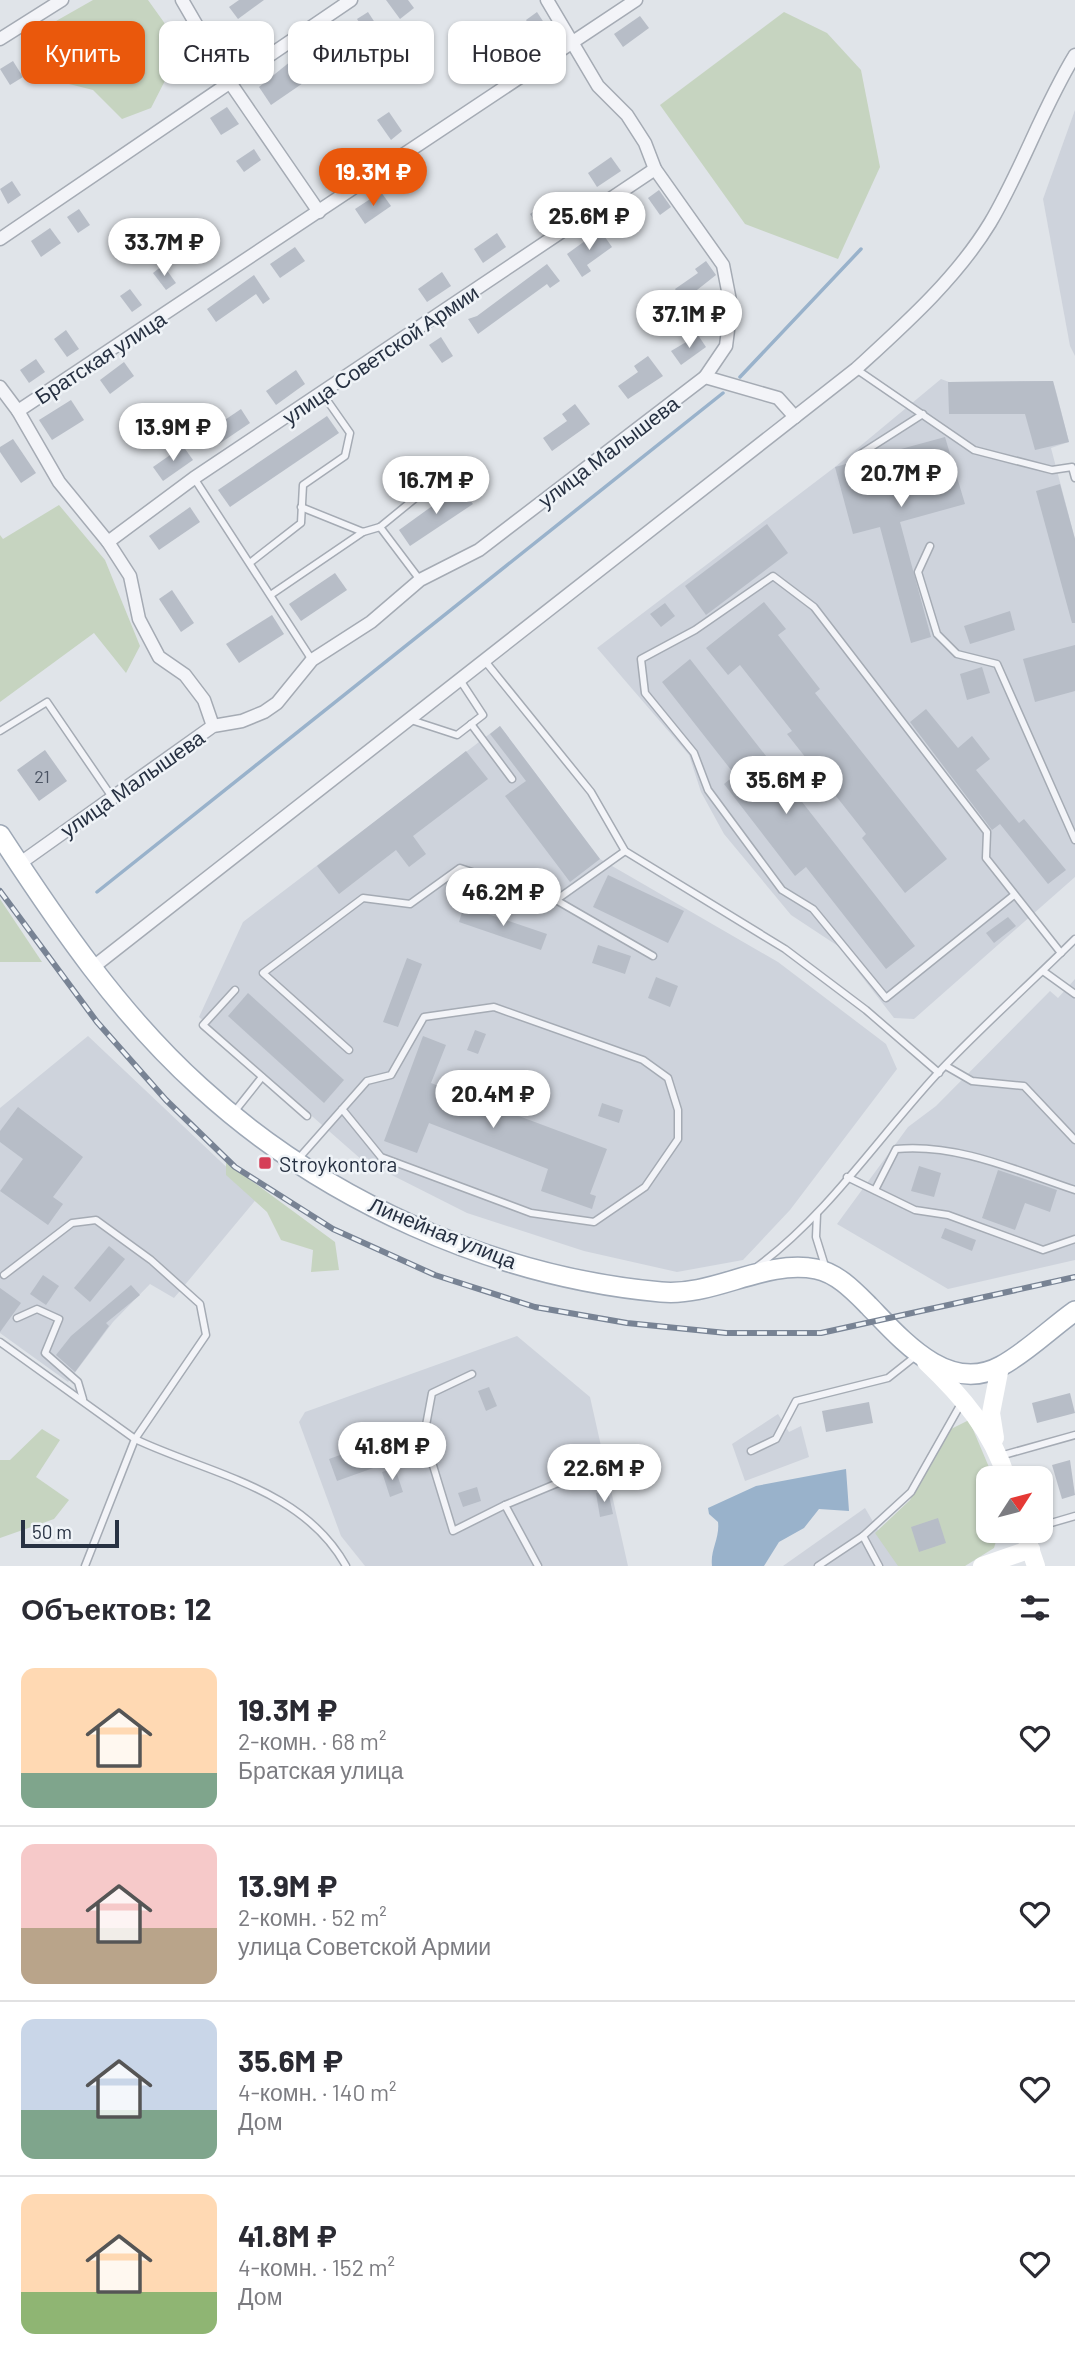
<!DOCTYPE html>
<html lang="ru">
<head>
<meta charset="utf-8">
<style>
  :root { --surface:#fff; --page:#f2f2f3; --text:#2b2b33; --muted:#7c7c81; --line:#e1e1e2; --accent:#ea580c }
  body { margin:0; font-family:Barlow,sans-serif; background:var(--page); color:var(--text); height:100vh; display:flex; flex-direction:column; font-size:26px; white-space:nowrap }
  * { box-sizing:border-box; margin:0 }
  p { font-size:23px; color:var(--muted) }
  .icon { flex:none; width:38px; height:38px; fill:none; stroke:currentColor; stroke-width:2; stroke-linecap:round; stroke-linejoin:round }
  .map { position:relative; height:1566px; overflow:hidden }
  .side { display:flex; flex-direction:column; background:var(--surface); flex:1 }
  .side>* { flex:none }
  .hud { position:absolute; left:21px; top:21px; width:700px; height:63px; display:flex; gap:14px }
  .needle { width:46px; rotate:54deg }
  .tools { position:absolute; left:976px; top:1466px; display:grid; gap:14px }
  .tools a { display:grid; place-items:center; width:77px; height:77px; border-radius:14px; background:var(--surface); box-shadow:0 2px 5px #0004; font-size:35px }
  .scale { position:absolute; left:21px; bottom:18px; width:98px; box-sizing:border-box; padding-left:7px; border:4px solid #273142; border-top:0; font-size:19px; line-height:24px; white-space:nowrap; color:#273142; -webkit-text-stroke:5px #eff3f7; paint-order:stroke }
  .price { position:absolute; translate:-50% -60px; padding:0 16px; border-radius:24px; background:#fff; color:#222; font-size:23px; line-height:46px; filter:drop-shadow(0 2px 4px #0008) }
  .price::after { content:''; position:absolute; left:50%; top:42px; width:21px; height:16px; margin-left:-10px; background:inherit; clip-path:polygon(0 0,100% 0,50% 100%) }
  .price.current { background:var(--accent); color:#fff }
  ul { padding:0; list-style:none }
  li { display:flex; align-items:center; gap:21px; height:175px; padding:0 21px }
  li+li { border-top:2px solid var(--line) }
  li span { display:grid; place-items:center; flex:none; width:196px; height:140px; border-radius:14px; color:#555 }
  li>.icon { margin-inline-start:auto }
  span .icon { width:84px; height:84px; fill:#fffc; stroke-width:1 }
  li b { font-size:30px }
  h2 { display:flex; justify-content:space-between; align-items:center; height:84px; padding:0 21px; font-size:30px }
  .tag { padding:0 24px; border-radius:14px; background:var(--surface); box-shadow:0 2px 5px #0004; font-size:24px; line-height:63px }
  .tag.current { background:var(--accent); color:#fff }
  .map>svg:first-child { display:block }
  .built { fill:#ced3dc }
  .green { fill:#c6d4c0 }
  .water { fill:#99b2cb }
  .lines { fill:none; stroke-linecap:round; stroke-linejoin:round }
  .stream { stroke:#99b2cb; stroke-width:3.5 }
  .building { fill:#b7bdc7 }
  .lane-casing { stroke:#a5abb4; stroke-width:9 }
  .street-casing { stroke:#a5abb4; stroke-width:15 }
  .primary-casing { stroke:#9ea8b6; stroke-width:22 }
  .lane { stroke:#f3f4f8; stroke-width:6 }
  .street { stroke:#f3f4f8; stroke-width:12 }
  .secondary { stroke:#fff; stroke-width:18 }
  .primary { stroke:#fff; stroke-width:19 }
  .rail-casing { stroke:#788394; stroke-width:6 }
  .rail { stroke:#eff3f7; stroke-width:3.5; stroke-dasharray:10; stroke-linecap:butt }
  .poi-dot { fill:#d53e57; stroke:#eff3f7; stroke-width:2.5 }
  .labels { text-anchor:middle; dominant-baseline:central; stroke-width:5; stroke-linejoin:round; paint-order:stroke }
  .number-label { font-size:18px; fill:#4b5463 }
  .street-label { font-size:21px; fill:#273142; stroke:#eff3f7 }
  .poi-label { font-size:21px; fill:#273142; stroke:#eff3f7; text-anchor:start }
</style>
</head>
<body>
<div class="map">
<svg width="1075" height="1566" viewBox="0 0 1075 1566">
  <rect width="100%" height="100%" fill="#e0e4e9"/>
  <g class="built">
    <polygon points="1075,110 1075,356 1070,346 1043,199"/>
    <polygon points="941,379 949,382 1053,381 1057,395 1069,442 1051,448 1075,539 1075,877 914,1019 894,1018 838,946 791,915 724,834 701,792 689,755 597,648 835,467"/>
    <polygon points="500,726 600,859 778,962 886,1044 897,1069 790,1210 743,1260 677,1272 584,1251 467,1213 362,1160 199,1017 243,922"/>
    <polygon points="1075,979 1075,1260 948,1289 837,1224 908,1127 936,1106 1050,991 1058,998"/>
    <polygon points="88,1036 258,1197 174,1298 150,1284 113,1322 68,1382 0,1333 0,1108"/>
    <polygon points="517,1336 590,1397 628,1566 365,1566 341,1536 299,1422 305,1412"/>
    <polygon points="778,1414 789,1432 801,1426 809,1457 745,1481 732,1444"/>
    <polygon points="865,1508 899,1566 783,1566"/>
  </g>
  <g class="green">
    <polygon points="93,0 148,0 178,42 174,63 151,108 122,119 93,90 53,80 41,59 42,29"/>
    <polygon points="784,12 827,33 861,70 880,167 838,259 745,224 660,105"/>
    <polygon points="59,505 105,560 140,646 126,673 94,633 0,702 0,535 3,539"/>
    <polygon points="0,899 42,962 0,962"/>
    <polygon points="226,1162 335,1242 339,1270 311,1272 313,1250 281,1240 267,1212 226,1175"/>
    <polygon points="969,1420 994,1479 989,1479 989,1531 999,1531 994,1548 965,1566 898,1566 875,1533 910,1500 949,1430"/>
    <polygon points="42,1429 60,1440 36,1477 69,1500 54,1519 0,1538 0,1460 10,1460"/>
  </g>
  <path class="water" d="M846,1469L849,1511L819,1509L804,1528L779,1542L764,1566H712C710,1550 720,1538 718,1522L709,1514L708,1508L756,1486Z"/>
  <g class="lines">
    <g class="stream">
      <polyline points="740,377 861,249"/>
      <polyline points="97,892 723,393"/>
    </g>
  </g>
  <g class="building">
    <polygon points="239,0 264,0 238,19 229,7"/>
    <polygon points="386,0 408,0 414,8 400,19"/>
    <polygon points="368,12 381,32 370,39 357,19"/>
    <polygon points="537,12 550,32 539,39 526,20"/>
    <polygon points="640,16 649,28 623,47 614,34"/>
    <polygon points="240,28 253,45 242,53 229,36"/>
    <polygon points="338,32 348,47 334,57 324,43"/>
    <polygon points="13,61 23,77 10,85 0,69"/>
    <polygon points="291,61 306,81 271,105 259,87"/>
    <polygon points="227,107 239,124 221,135 210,118"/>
    <polygon points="389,112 402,131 391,140 377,120"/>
    <polygon points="254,149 261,160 244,172 236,161"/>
    <polygon points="611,157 621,171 597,187 588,173"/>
    <polygon points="12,181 21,195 8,204 0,189"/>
    <polygon points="659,190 671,207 660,215 648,198"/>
    <polygon points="381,192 391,206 365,224 355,209"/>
    <polygon points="554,198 563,210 539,227 530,214"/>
    <polygon points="79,209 90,225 78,233 67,217"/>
    <polygon points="50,228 61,243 41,257 31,241"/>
    <polygon points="600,230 612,247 587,265 591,271 582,277 567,254"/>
    <polygon points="497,233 506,247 483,263 474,249"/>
    <polygon points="295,247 305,261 280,278 270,264"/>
    <polygon points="706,261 716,275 683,301 675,289 698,273 695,269"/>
    <polygon points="547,264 560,281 550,288 547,284 478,334 468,319 477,316"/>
    <polygon points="163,265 176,283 166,290 153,273"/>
    <polygon points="442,272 451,286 427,302 418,289"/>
    <polygon points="254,275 270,299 263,304 256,294 216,322 207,309"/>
    <polygon points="130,289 142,305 132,312 120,296"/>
    <polygon points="66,330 79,349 67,357 54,339"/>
    <polygon points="698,335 706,347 681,365 671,351"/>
    <polygon points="441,337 453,356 442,363 429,345"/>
    <polygon points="648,356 663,376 628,399 618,386 638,372 634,366"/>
    <polygon points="36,359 45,372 29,383 20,370"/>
    <polygon points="124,362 134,376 110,394 100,380"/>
    <polygon points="296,370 305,384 276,405 266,391"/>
    <polygon points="1053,381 1069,442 1035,450 1025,414 949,414 948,382"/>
    <polygon points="71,400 84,420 52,440 39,420"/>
    <polygon points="575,404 590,424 552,451 543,438 567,421 562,414"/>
    <polygon points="241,409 250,423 219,444 210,430"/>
    <polygon points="327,416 339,433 230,507 218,490"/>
    <polygon points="945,437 965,504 900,522 931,637 911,643 880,527 853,534 835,467"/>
    <polygon points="13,439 36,473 21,483 0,452 0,447"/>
    <polygon points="183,446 193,460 163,481 153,467"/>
    <polygon points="1060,484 1075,539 1075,623 1072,623 1036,491"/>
    <polygon points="460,486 473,504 410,546 399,530"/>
    <polygon points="190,507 200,522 159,550 149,536"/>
    <polygon points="767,524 788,553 706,615 685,586"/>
    <polygon points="335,573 347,590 301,621 289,604"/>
    <polygon points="172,590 194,623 181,632 159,599"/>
    <polygon points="764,602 786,629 778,635 820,689 815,693 947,859 905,893 862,838 866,834 787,734 792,731 740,665 728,675 706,648"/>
    <polygon points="665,603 675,616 661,627 650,614"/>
    <polygon points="1010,611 1015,630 970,644 964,626"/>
    <polygon points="272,615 284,634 239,663 226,644"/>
    <polygon points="1075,645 1075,691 1035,702 1023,659"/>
    <polygon points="690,659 915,946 886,969 806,867 795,876 724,784 735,775 662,682"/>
    <polygon points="982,667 990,693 967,700 960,674"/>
    <polygon points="926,709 958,748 972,736 990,759 976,770 1019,823 1024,819 1066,870 1048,884 1000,824 992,830 910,722"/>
    <polygon points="500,726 600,859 570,882 505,796 526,781 490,734"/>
    <polygon points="45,750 67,781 39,801 17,770"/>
    <polygon points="466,751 488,779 413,836 426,854 409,867 396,850 339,894 317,866"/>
    <polygon points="608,875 684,911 668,943 593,907"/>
    <polygon points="464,906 547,934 541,950 459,922"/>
    <polygon points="1008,917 1016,926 994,943 986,933"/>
    <polygon points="598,945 631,956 625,974 592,963"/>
    <polygon points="407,958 422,964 398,1027 383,1022"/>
    <polygon points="656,977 678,986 670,1007 648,998"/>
    <polygon points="248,993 344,1080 324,1103 228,1016"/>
    <polygon points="475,1030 486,1034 478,1054 467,1050"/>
    <polygon points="423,1036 446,1045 431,1083 607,1149 590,1194 596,1196 592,1209 541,1191 548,1169 429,1123 417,1153 384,1141"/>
    <polygon points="602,1103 623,1110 619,1123 598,1116"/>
    <polygon points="18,1107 83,1157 53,1197 63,1204 48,1225 0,1191 23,1159 0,1142 0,1131"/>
    <polygon points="919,1166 941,1173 934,1197 911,1191"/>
    <polygon points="998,1170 1057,1190 1050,1212 1025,1203 1015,1230 982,1218"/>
    <polygon points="945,1228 976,1240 972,1251 941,1238"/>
    <polygon points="109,1246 125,1259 90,1302 74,1288"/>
    <polygon points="43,1275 59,1286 46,1305 30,1294"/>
    <polygon points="131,1285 140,1295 106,1323 109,1326 75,1372 56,1355 71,1336"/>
    <polygon points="0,1288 21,1303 0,1332"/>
    <polygon points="489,1387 497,1406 486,1411 478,1391"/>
    <polygon points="1070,1393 1075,1413 1037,1423 1032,1403"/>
    <polygon points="869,1402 873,1423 826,1432 822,1411"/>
    <polygon points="368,1445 376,1467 337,1481 329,1459"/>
    <polygon points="1070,1460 1075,1495 1062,1499 1052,1465"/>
    <polygon points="395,1468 403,1492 390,1497 382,1472"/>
    <polygon points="477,1487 481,1501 463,1507 458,1493"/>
    <polygon points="608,1491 613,1514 600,1517 596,1493"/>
    <polygon points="938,1518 946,1543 919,1552 911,1527"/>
  </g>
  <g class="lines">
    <g class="lane-casing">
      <g id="lane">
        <polyline points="856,369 974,450 1052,470 1072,467 1075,478"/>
        <polyline points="862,453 923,414"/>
        <polyline points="194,478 312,660"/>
        <polyline points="301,507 363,532 380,527 420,580"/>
        <polyline points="380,527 429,487"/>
        <polyline points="930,546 918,572 937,634 957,654 997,664 1075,840"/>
        <polyline points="251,562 301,523 303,485 345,456 350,433 322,393"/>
        <polyline points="272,594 363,532"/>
        <polyline points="485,661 591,792 625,851 785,949 866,1010 939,1073"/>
        <polyline points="411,720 457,735 483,715 460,680"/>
        <polyline points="471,724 512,779"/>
        <polyline points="0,731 47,702 112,797"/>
        <polyline points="1014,895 886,998 813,909 782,890 708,790 694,753 645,693 641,659 695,630 773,576 814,607 987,832 986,858 1061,953"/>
        <polyline points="556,900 653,956"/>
        <polyline points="1043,971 1075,994"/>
        <polyline points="235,990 203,1025 307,1116"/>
        <polyline points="349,1050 263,973 363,898 410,904 460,868 556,900 625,851"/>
        <polyline points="946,1066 972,1081 1024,1086 1075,1140"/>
        <polyline points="235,1111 262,1077"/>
        <polyline points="299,1158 367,1081 391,1075 424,1017 494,1007 643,1060 668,1078 678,1110 678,1139 645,1187 594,1222 531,1213 381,1157 342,1109"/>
        <polyline points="847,1177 915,1210 948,1215 1043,1250 1075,1239"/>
        <path d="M875,1190L896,1149C957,1143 1018,1171 1075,1190"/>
        <polyline points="817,1214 816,1237 825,1266"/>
        <path d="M758,1266C828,1214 878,1138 937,1074C981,1027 1030,984 1075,939"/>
        <path d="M4,1275L72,1223L96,1220L151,1260L200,1304L206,1335L135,1439C209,1474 303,1488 346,1566"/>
        <polyline points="17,1318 37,1309 59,1319 45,1353 78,1382 83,1399"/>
        <polyline points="0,1342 135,1439 85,1566"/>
        <polyline points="472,1374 432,1393 424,1436 453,1531 505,1505 538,1566"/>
        <polyline points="751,1451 776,1439 796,1401 888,1378 917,1355"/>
        <polyline points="376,1453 424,1436"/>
        <polyline points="1000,1456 1075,1435"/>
        <polyline points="505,1505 558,1483"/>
        <polyline points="1041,1526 1075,1516"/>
        <polyline points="818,1566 863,1536"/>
        <polyline points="879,1566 863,1536 911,1492 962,1402"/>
      </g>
    </g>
    <g class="street-casing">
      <g id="street">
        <polyline points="182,0 229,81 319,212"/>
        <polyline points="547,0 598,86 627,115 645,143 655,169 723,265 731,306 726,346 705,377"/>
        <polyline points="0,39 62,0"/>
        <polyline points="0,239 351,0"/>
        <polyline points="0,387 18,411 59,482 108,542 130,576 139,619 159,657 185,675 204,700 213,726"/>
        <polyline points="18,411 636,0"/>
        <polyline points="108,542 194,478 655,169"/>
        <polyline points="19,864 213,726 242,721 264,712 277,703 312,660 371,622 420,580 479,550 705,377 778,398 795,417"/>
        <path d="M92,968L856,369C904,325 956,279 990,223C1022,169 1042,109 1075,55"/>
      </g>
    </g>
    <g class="primary-casing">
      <path id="primary" d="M0,835C58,924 120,1015 200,1087C323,1200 494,1277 661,1292C714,1297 764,1259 816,1269C837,1273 854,1291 869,1306C902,1340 948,1395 1001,1366C1027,1352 1051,1328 1075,1311"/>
    </g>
    <use href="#lane" class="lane"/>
    <use href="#street" class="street"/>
    <g class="secondary">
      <path d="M926,1362C962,1396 992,1431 1007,1479"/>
      <polyline points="995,1438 991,1413 1000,1367"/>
      <polyline points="1024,1531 1036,1566"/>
      <polyline points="982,1566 1031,1549"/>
    </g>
    <use href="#primary" class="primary"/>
    <g class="rail-casing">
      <polyline id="rail" points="0,891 97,1022 166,1100 235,1167 333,1229 435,1275 535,1307 627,1323 726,1333 821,1333 1075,1277"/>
    </g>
    <use href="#rail" class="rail"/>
  </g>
  <rect class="poi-dot" x="258" y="1156" width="14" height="14" rx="3.5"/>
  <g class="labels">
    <g class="number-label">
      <text x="42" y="776">21</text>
    </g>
    <g class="street-label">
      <text transform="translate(380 354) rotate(-34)">улица Советской Армии</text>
      <text transform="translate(100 357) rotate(-33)">Братская улица</text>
      <text transform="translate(608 451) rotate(-37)">улица Малышева</text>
      <text transform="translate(132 783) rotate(-35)">улица Малышева</text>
      <text transform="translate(443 1232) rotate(22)">Линейная улица</text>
    </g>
    <g class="poi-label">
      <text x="279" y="1163">Stroykontora</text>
    </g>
  </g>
</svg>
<div class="tools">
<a><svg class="needle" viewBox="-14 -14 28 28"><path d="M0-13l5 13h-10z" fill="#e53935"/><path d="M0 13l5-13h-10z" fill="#7c7c81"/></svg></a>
</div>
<div class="scale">50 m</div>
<b class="price current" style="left:373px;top:208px">19.3M ₽</b>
<b class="price" style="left:589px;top:252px">25.6M ₽</b>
<b class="price" style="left:164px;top:278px">33.7M ₽</b>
<b class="price" style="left:689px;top:350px">37.1M ₽</b>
<b class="price" style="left:173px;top:463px">13.9M ₽</b>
<b class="price" style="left:901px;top:509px">20.7M ₽</b>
<b class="price" style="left:436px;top:516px">16.7M ₽</b>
<b class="price" style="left:786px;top:816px">35.6M ₽</b>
<b class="price" style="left:503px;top:928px">46.2M ₽</b>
<b class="price" style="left:493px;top:1130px">20.4M ₽</b>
<b class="price" style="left:392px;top:1482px">41.8M ₽</b>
<b class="price" style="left:604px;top:1504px">22.6M ₽</b>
<div class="hud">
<a class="tag current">Купить</a>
<a class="tag">Снять</a>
<a class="tag">Фильтры</a>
<a class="tag">Новое</a>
</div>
</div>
<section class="side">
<h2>Объектов: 12<svg class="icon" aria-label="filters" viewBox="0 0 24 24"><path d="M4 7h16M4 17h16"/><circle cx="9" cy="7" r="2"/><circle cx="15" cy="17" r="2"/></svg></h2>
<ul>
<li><span style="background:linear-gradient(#ffd9b3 75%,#7fa58c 0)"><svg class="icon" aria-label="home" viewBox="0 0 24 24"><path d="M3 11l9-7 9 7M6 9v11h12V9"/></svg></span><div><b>19.3M ₽</b><p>2-комн. · 68 m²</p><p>Братская улица</p></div><svg class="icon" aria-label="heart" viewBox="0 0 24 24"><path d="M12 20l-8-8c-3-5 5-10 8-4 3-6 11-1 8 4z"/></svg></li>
<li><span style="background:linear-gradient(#f6c9c9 60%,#b9a48a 0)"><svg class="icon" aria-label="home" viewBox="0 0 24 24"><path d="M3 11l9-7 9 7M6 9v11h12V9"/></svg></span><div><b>13.9M ₽</b><p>2-комн. · 52 m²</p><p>улица Советской Армии</p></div><svg class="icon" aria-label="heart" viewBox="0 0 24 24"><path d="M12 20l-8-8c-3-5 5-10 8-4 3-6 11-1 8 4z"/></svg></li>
<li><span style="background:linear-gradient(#c9d6e8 65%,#7fa58c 0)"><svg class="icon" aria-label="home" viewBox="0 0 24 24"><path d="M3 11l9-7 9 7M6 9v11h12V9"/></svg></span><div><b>35.6M ₽</b><p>4-комн. · 140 m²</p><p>Дом</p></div><svg class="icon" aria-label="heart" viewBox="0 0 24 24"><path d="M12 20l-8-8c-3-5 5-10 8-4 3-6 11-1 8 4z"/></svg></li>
<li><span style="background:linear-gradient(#ffd9b3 70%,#8fb573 0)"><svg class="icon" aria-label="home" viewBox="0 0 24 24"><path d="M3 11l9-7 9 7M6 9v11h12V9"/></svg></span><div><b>41.8M ₽</b><p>4-комн. · 152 m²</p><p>Дом</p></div><svg class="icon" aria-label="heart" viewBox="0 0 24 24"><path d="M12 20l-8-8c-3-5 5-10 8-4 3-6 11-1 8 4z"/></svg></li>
</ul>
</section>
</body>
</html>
